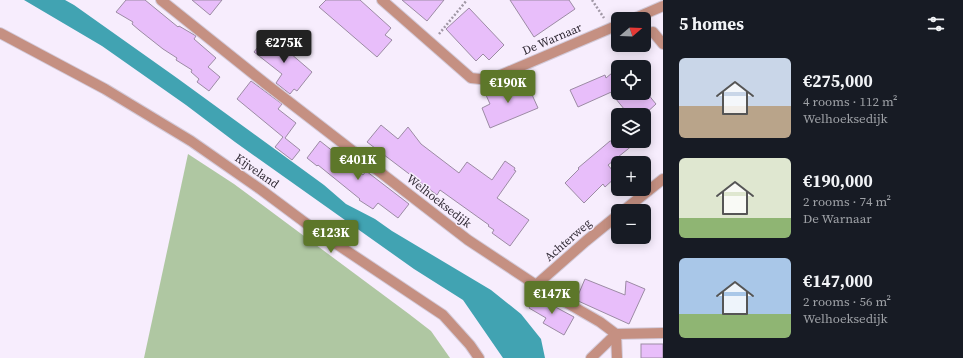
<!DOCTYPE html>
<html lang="en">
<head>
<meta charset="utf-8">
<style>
  :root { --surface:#171b24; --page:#242831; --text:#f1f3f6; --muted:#9ea1a6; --accent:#5d772a }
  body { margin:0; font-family:"Source Serif 4",serif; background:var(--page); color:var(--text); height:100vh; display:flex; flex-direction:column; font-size:15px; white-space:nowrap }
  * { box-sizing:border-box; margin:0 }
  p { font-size:13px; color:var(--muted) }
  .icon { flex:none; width:22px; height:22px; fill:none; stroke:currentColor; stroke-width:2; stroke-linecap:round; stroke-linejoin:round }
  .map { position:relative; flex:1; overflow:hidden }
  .panel { display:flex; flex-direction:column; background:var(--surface); width:300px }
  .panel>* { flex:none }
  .needle { width:26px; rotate:71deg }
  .buttons { position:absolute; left:611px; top:12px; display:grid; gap:8px }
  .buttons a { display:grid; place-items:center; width:40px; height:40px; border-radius:6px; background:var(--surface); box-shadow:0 2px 10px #0003; font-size:20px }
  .price { position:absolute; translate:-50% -34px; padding:0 9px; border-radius:4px; background:var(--accent); color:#fff; font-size:13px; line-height:26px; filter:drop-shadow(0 1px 2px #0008) }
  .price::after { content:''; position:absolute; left:50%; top:24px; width:12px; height:9px; margin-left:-6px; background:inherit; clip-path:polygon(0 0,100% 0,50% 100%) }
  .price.on { background:#222; color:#fff }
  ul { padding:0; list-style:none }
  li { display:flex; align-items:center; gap:12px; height:100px; padding:0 16px }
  li span { display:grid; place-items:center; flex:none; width:112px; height:80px; border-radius:6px; color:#555 }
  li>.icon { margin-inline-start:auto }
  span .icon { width:48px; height:48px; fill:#fffc; stroke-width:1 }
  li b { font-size:17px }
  h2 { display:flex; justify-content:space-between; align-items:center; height:48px; padding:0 16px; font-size:17px }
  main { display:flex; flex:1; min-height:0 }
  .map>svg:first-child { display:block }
  .green { fill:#afc7a2 }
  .water { fill:#41a3b2 }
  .building { fill:#e8befa; stroke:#9c8ba4 }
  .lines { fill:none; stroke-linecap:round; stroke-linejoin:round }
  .minor-casing { stroke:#d3cad9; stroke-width:12 }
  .path { stroke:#a097a5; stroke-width:2.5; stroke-dasharray:2 2; stroke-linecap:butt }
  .minor { stroke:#c59082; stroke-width:10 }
  .labels { text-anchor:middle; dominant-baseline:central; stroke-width:3; stroke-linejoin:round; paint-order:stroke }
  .street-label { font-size:12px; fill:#302934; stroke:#f7edfd }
</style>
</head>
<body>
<main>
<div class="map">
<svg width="663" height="358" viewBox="0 0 663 358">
  <rect width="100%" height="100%" fill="#f7edfd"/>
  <polygon class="green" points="188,154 234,184 409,314 431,331 450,358 144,358"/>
  <polygon class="water" points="24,0 65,0 74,5 177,78 324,185 346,204 375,219 392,231 491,290 521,314 541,339 545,358 503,358 463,300 414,269 235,142 186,105 102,46"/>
  <g class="building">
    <polygon points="126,0 145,0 178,27 179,26 196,36 194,39 216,58 208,67 220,77 209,91 197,82 199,79 191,72 192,70 176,60 177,58 163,49 139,30 132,24 133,22 116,12"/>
    <polygon points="192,0 222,0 210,15"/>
    <polygon points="326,0 360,0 391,28 385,35 392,40 377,57 319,7"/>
    <polygon points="402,0 444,0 427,21"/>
    <polygon points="510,0 569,0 575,9 534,37"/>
    <polygon points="469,8 504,45 489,60 483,54 476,61 446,29"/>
    <polygon points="268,34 312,72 297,91 294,89 290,94 276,83 282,74 254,52"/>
    <polygon points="618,68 618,89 578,107 570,90 605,75 606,78"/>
    <polygon points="251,81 282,104 278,109 296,123 285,138 300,150 292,160 275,147 283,137 237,99"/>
    <polygon points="518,82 522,91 529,88 538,108 490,128 482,108 490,104 486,95"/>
    <polygon points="611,93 647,93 656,104 644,115 629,115"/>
    <polygon points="381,125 398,139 408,127 421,144 459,173 467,162 492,180 505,161 515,168 514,170 516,171 497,198 529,220 510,246 492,233 494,230 488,226 489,225 440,190 437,195 367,142"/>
    <polygon points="320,141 363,175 366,171 409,204 398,218 378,203 373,209 359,200 360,199 318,165 317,166 307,158"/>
    <polygon points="610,141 638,141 608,165 617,176 605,187 603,184 584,203 565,183 579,169 578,168"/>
    <polygon points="585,279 625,295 626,281 645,289 629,324 576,300"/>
    <polygon points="535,296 574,317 564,335 543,323 546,318 529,308"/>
    <rect x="641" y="344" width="22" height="14"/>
  </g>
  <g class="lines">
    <g class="minor-casing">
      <g id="minor">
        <polyline points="161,0 266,84 468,240 536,285 600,322 616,334"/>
        <polyline points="382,0 471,78 489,80 618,25"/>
        <polyline points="633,19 663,6"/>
        <polyline points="653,32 663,44"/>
        <polyline points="0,33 105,89 191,141 260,189 311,227 443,315 470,345 479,358"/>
        <polyline points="623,211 663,179"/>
        <polyline points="536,285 586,241 618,215"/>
        <polyline points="616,334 663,333"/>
        <polyline points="616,334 617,358"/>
        <polyline points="591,358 616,334"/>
      </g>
    </g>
    <g class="path">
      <polyline points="592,0 604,18"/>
      <polyline points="439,34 467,0"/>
      <polyline points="632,45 635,49 639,45"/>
    </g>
    <use href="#minor" class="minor"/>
  </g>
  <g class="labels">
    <g class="street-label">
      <text transform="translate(552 39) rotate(-23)">De Warnaar</text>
      <text transform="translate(257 171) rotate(35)">Kijveland</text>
      <text transform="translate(439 201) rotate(38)">Welhoeksedijk</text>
      <text transform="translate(568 240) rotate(-41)">Achterweg</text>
    </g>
  </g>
</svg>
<div class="buttons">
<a><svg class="needle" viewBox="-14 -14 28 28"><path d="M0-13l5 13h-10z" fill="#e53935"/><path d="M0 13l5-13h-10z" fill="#9ea1a6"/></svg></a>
<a><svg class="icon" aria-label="locate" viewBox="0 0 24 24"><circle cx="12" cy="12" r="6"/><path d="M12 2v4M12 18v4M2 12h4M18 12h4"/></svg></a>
<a><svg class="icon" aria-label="layers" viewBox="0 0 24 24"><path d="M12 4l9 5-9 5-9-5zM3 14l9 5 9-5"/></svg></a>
<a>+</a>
<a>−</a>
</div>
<b class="price on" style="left:284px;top:64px">€275K</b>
<b class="price" style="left:508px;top:104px">€190K</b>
<b class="price" style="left:358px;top:181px">€401K</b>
<b class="price" style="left:331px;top:254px">€123K</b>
<b class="price" style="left:552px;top:315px">€147K</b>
</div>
<section class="panel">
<h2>5 homes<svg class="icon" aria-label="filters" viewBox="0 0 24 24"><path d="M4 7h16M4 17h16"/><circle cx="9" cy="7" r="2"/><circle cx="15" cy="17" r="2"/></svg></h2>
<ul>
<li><span style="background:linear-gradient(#c9d6e8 60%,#b9a48a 0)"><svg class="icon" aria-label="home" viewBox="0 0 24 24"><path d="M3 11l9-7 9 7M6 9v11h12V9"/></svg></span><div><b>€275,000</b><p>4 rooms · 112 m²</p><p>Welhoeksedijk</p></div></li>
<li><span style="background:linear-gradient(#dfe7d0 75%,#8fb573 0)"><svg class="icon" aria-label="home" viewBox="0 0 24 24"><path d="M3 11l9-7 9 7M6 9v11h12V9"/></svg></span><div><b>€190,000</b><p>2 rooms · 74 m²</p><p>De Warnaar</p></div></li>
<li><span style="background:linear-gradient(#a9c7e8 70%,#8fb573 0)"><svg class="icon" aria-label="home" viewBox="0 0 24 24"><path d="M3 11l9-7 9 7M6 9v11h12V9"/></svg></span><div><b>€147,000</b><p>2 rooms · 56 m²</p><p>Welhoeksedijk</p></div></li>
</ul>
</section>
</main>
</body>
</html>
